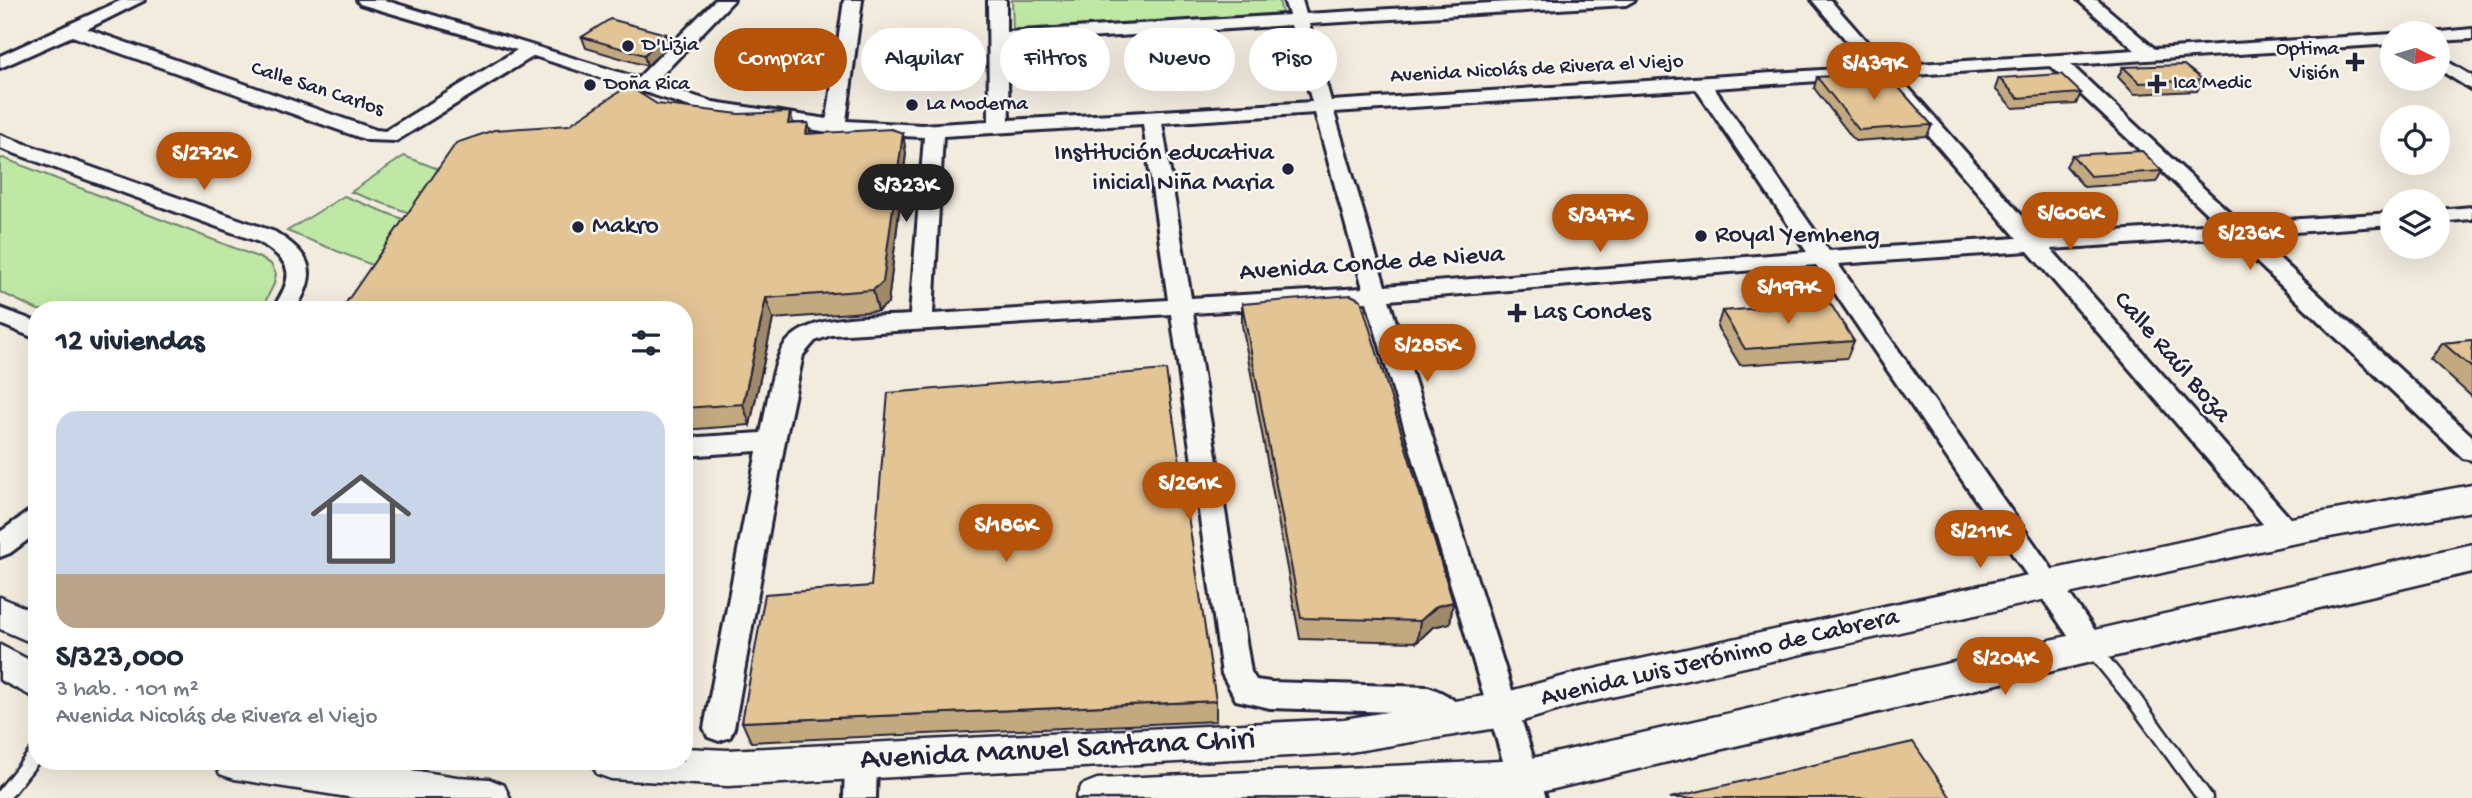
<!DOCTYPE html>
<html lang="es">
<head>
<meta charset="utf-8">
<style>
  :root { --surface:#fff; --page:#f2f2f3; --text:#1f2937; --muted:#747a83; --line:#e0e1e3; --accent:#b45309 }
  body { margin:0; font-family:"Gochi Hand",sans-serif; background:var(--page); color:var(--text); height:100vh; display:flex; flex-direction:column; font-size:26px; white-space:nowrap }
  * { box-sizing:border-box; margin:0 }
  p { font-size:23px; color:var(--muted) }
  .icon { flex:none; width:38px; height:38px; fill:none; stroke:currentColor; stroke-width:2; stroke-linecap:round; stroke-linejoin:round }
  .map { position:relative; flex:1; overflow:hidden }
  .sheet { position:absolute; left:28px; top:301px; width:665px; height:469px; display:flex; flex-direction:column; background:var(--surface); border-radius:28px; box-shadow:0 7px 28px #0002 }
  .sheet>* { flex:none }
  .banner { position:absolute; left:714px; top:28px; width:665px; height:63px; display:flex; gap:14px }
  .needle { width:46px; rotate:95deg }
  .controls { position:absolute; left:2380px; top:21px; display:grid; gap:14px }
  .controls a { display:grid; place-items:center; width:70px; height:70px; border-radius:50%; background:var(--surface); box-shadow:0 7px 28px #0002; font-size:35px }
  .price { position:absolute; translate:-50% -60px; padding:0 16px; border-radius:24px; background:var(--accent); color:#fff; font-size:23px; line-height:46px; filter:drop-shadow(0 2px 4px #0008) }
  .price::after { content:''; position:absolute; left:50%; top:42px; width:21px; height:16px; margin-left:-10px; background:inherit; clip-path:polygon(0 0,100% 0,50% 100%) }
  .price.active { background:#222; color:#fff }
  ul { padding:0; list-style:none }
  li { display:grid; align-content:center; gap:14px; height:371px; padding:0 28px }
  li+li { border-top:2px solid var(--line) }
  li span { display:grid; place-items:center; height:217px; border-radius:21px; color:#555 }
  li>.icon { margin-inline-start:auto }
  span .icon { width:126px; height:126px; fill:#fffc; stroke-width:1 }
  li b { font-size:30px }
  h2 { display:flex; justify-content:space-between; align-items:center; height:84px; padding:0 28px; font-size:30px }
  .chip { padding:0 24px; border-radius:32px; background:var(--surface); box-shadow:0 7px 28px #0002; font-size:24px; line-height:63px }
  .chip.active { background:var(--accent); color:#fff }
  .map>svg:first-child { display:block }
  .green { fill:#bfe8a5; stroke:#708570; stroke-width:2 }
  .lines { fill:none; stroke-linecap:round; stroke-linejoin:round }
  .service-casing { stroke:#22223b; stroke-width:19 }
  .minor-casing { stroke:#22223b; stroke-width:6 }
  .tertiary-casing { stroke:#22223b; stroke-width:5 }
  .service { stroke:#f6f6f2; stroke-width:14 }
  .minor { fill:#f6f6f2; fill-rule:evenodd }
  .tertiary { fill:#f6f6f2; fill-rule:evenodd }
  .wall { fill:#c2a980; stroke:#22223b; stroke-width:2 }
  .shaded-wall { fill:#9e8968; stroke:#22223b; stroke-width:2 }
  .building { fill:#e2c495; stroke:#22223b; stroke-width:2 }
  .poi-dot { fill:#22223b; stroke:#f6f6f2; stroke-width:2.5 }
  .labels { text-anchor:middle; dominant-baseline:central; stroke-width:5; stroke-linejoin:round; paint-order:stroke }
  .far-poi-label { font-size:21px; fill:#22223b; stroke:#f6f6f2; text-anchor:start }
  .far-street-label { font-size:21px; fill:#22223b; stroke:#f6f6f2 }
  .poi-label { font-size:26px; fill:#22223b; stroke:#f6f6f2; text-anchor:start }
  .street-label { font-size:26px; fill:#22223b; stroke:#f6f6f2 }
  .near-street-label { font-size:32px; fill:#22223b; stroke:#f6f6f2 }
</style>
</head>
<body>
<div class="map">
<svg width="2472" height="798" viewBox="0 0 2472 798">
  <rect width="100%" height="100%" fill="#f2ecdf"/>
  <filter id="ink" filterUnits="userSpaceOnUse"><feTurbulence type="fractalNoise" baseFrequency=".0143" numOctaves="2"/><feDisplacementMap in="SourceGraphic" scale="14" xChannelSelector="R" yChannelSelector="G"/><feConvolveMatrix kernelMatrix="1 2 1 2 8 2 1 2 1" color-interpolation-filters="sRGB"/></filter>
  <g filter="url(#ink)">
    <g class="green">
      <polygon points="1012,0 1279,0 1282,13 1013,31"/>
      <polygon points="404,156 454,175 424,218 351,192"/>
      <polygon points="3,158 260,258 271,264 276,274 274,284 261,310 38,310 0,292 0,159"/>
      <polygon points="344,196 418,225 382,269 287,231"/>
    </g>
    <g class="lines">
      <g class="service-casing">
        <g id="service">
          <polyline points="2091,647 2135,701 2205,798"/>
          <polyline points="1,798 37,753"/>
        </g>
      </g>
      <g class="minor-casing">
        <g id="minor">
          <path d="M122,0H145L87,29L376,130L385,131L517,50L360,4L357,0H384L638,78L715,0H734L654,83L713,102L827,119L844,0H862L846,121L922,125L989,121L988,0H1006V32L1289,15L1284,0H1302L1306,14L1541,0H1635L1626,5L1309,24L1331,101L1869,67L1812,0H1830L1888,66L2135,50L2078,0H2097L2155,49L2392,34V44L2071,65L2241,223L2392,213V225L2254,235L2472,436V460L2463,458L2230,237L2051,249L2296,525L2299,532L2296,539L2286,542L2276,539L2028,251L1838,264L2101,639L2106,647L2101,655L2091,659L2081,655L1816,265L1389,300L1546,798H1514L1367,302L1193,313L1251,672L1256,680L1270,682L1428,687C1446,693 1459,701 1467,718L1463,727C1446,733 1438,724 1426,713L1270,708L1236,700L1222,674L1171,314L831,335L815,341L803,355L785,441L734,728L730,737L719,741L708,737L704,728L757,451L684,456V438L761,433C767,407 770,377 780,353C798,311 872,318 910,315L924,137L835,133L709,113L534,56L396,141L367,140L72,36L0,68V56ZM1291,25L1312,102L1009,120L1007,43ZM2051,66L2218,224L2040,236L1898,76ZM1878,77L2017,238L1829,251L1714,88ZM1696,89L1807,252L1385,286L1334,112ZM1315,113L1363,288L1191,298L1162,123ZM1143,124L1168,300L933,314L943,136Z"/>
          <polygon points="2472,29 2472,39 2438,41 2438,33 2431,33"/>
          <polygon points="2438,56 2472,76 2472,90 2438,69"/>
          <path d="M0,135L275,232C312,256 319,271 295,310H272C294,276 295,264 259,242L0,148Z"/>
          <polygon points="2472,207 2472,219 2438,222 2438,210"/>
          <polygon points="0,308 37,322 37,339 0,324"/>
          <polygon points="37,509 37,533 10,553 0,557 0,532 28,512"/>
          <polygon points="861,748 872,752 877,762 876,798 844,798 845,762 850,752"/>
        </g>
      </g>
      <g class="tertiary-casing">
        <g id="tertiary">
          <polygon points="2472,485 2472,511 2286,545 1576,705 1503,727 1344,753 728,786 611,779 597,774 591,761 684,761 684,748 728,750 1344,719 1503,693 1576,673 2286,519"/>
          <polygon points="2472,544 2472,572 1524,796 1076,798 1082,785 1097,779 1524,760"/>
          <polygon points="0,597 37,613 37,645 0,629"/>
          <polygon points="0,645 37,664 37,699 0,680"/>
          <polygon points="214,761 351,761 457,777 489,779 504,785 510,798 354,798 234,779 220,774"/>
        </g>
      </g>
      <use href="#service" class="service"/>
      <use href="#minor" class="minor"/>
      <use href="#tertiary" class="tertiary"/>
    </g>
    <g class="wall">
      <polygon points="666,34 669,45 647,66 586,48 582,37"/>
      <polygon points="2123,67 2203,80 2197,91 2134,94 2118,77"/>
      <polygon points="1817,77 1932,125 1927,136 1855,141 1814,88"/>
      <polygon points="1999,78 2081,93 2076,104 2013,108 1995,89"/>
      <polygon points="793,123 808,123 811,134 906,153 888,303 878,311 773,319 750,425 684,430 684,310 569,125"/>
      <polygon points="2072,155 2162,171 2156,182 2084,187 2066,166"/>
      <polygon points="1242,304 1453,602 1450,623 1433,627 1417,642 1300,639 1242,325"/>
      <polygon points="1722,311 1854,341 1847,358 1740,365 1717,327"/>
      <polygon points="2472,340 2472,397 2430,359 2443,343"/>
      <polygon points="1216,701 1216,721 751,742 742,722"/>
    </g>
    <g class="shaded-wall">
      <polygon points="666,34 669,45 647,66 644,55"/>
      <polygon points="790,112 796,132 788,124"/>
      <polygon points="808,123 813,143 806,134"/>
      <polygon points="903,133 906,153 888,303 878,311 873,290"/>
      <polygon points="766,298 773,319 750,425 743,404"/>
      <polygon points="1453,602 1450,623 1433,627 1417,642 1420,621 1437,606"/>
    </g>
    <g class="building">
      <polygon points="610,19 666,34 644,55 582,37"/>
      <polygon points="2184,65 2203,80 2140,83 2123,67"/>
      <polygon points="1886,73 1932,125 1859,130 1817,77"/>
      <polygon points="2061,74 2081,93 2018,98 1999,78"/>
      <polygon points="628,86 657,104 739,114 790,112 788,124 808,123 806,134 891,129 903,133 883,282 873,290 766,298 743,404 684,408 684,310 341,310 456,143 494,130 569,125"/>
      <polygon points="2142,151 2162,171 2090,176 2072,155"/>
      <polygon points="1351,295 1361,300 1453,602 1437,606 1420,621 1301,618 1242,304"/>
      <polygon points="1830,303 1854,341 1745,349 1722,311"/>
      <polygon points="2472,340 2472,368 2443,343"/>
      <polygon points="1166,370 1216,701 742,722 765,594 871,586 888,393"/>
      <polygon points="1913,742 1951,798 1670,798"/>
    </g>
  </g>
  <g class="poi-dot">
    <circle cx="628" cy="46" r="7"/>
    <path d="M2351.5 51.5h7v7h7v7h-7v7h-7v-7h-7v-7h7z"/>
    <path d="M2153.5 73.5h7v7h7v7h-7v7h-7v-7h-7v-7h7z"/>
    <circle cx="590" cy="85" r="7"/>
    <circle cx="912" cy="105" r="7"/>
    <circle cx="1288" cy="169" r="7"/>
    <circle cx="578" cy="227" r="7"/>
    <circle cx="1701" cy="236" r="7"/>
    <path d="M1513.5 302.5h7v7h7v7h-7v7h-7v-7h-7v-7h7z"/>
  </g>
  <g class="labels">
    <g class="far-poi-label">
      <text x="642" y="46">D'Lizia</text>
      <text x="2339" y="50" text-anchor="end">Optima<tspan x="2339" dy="24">Visión</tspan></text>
      <text x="2173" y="84">Ica Medic</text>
      <text x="604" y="85">Doña Rica</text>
      <text x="926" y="105">La Moderna</text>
    </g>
    <g class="far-street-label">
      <text transform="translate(1537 70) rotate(-3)">Avenida Nicolás de Rivera el Viejo</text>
      <text transform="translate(317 90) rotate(18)">Calle San Carlos</text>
    </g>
    <g class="poi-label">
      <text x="1274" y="154" text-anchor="end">Institución educativa<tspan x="1274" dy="30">inicial Niña Maria</tspan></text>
      <text x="592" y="227">Makro</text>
      <text x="1715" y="236">Royal Yemheng</text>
      <text x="1533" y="313">Las Condes</text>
    </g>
    <g class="street-label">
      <text transform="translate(1372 265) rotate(-4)">Avenida Conde de Nieva</text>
      <text transform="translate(2171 358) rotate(49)">Calle Raúl Boza</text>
      <text transform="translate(1720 659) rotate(-13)">Avenida Luis Jerónimo de Cabrera</text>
    </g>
    <g class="near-street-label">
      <text transform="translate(1058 751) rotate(-3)">Avenida Manuel Santana Chiri</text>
    </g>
  </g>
</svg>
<div class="controls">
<a><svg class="needle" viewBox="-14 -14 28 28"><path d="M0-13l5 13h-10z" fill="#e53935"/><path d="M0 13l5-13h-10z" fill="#747a83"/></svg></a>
<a><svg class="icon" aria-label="locate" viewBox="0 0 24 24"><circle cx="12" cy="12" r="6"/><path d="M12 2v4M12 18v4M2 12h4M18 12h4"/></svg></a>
<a><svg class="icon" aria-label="layers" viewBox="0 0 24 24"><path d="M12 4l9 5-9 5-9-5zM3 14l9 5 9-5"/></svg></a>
</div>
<b class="price" style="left:1874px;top:102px">S/439K</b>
<b class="price" style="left:204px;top:192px">S/272K</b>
<b class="price active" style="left:906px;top:224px">S/323K</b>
<b class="price" style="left:2070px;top:252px">S/606K</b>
<b class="price" style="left:1600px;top:254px">S/347K</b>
<b class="price" style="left:2250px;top:272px">S/236K</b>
<b class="price" style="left:1788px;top:326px">S/197K</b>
<b class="price" style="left:1427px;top:384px">S/285K</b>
<b class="price" style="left:1189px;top:522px">S/261K</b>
<b class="price" style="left:1006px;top:564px">S/186K</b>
<b class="price" style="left:1980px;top:570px">S/211K</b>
<b class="price" style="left:2005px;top:697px">S/204K</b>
<div class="banner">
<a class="chip active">Comprar</a>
<a class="chip">Alquilar</a>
<a class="chip">Filtros</a>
<a class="chip">Nuevo</a>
<a class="chip">Piso</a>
</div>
<section class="sheet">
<h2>12 viviendas<svg class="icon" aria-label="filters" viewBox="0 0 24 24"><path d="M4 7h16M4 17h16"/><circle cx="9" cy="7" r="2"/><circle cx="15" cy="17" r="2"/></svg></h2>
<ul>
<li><span style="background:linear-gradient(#c9d6e8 75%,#b9a48a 0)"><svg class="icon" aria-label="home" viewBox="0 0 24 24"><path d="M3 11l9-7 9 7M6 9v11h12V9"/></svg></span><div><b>S/323,000</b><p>3 hab. · 101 m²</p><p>Avenida Nicolás de Rivera el Viejo</p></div></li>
</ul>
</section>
</div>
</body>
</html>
